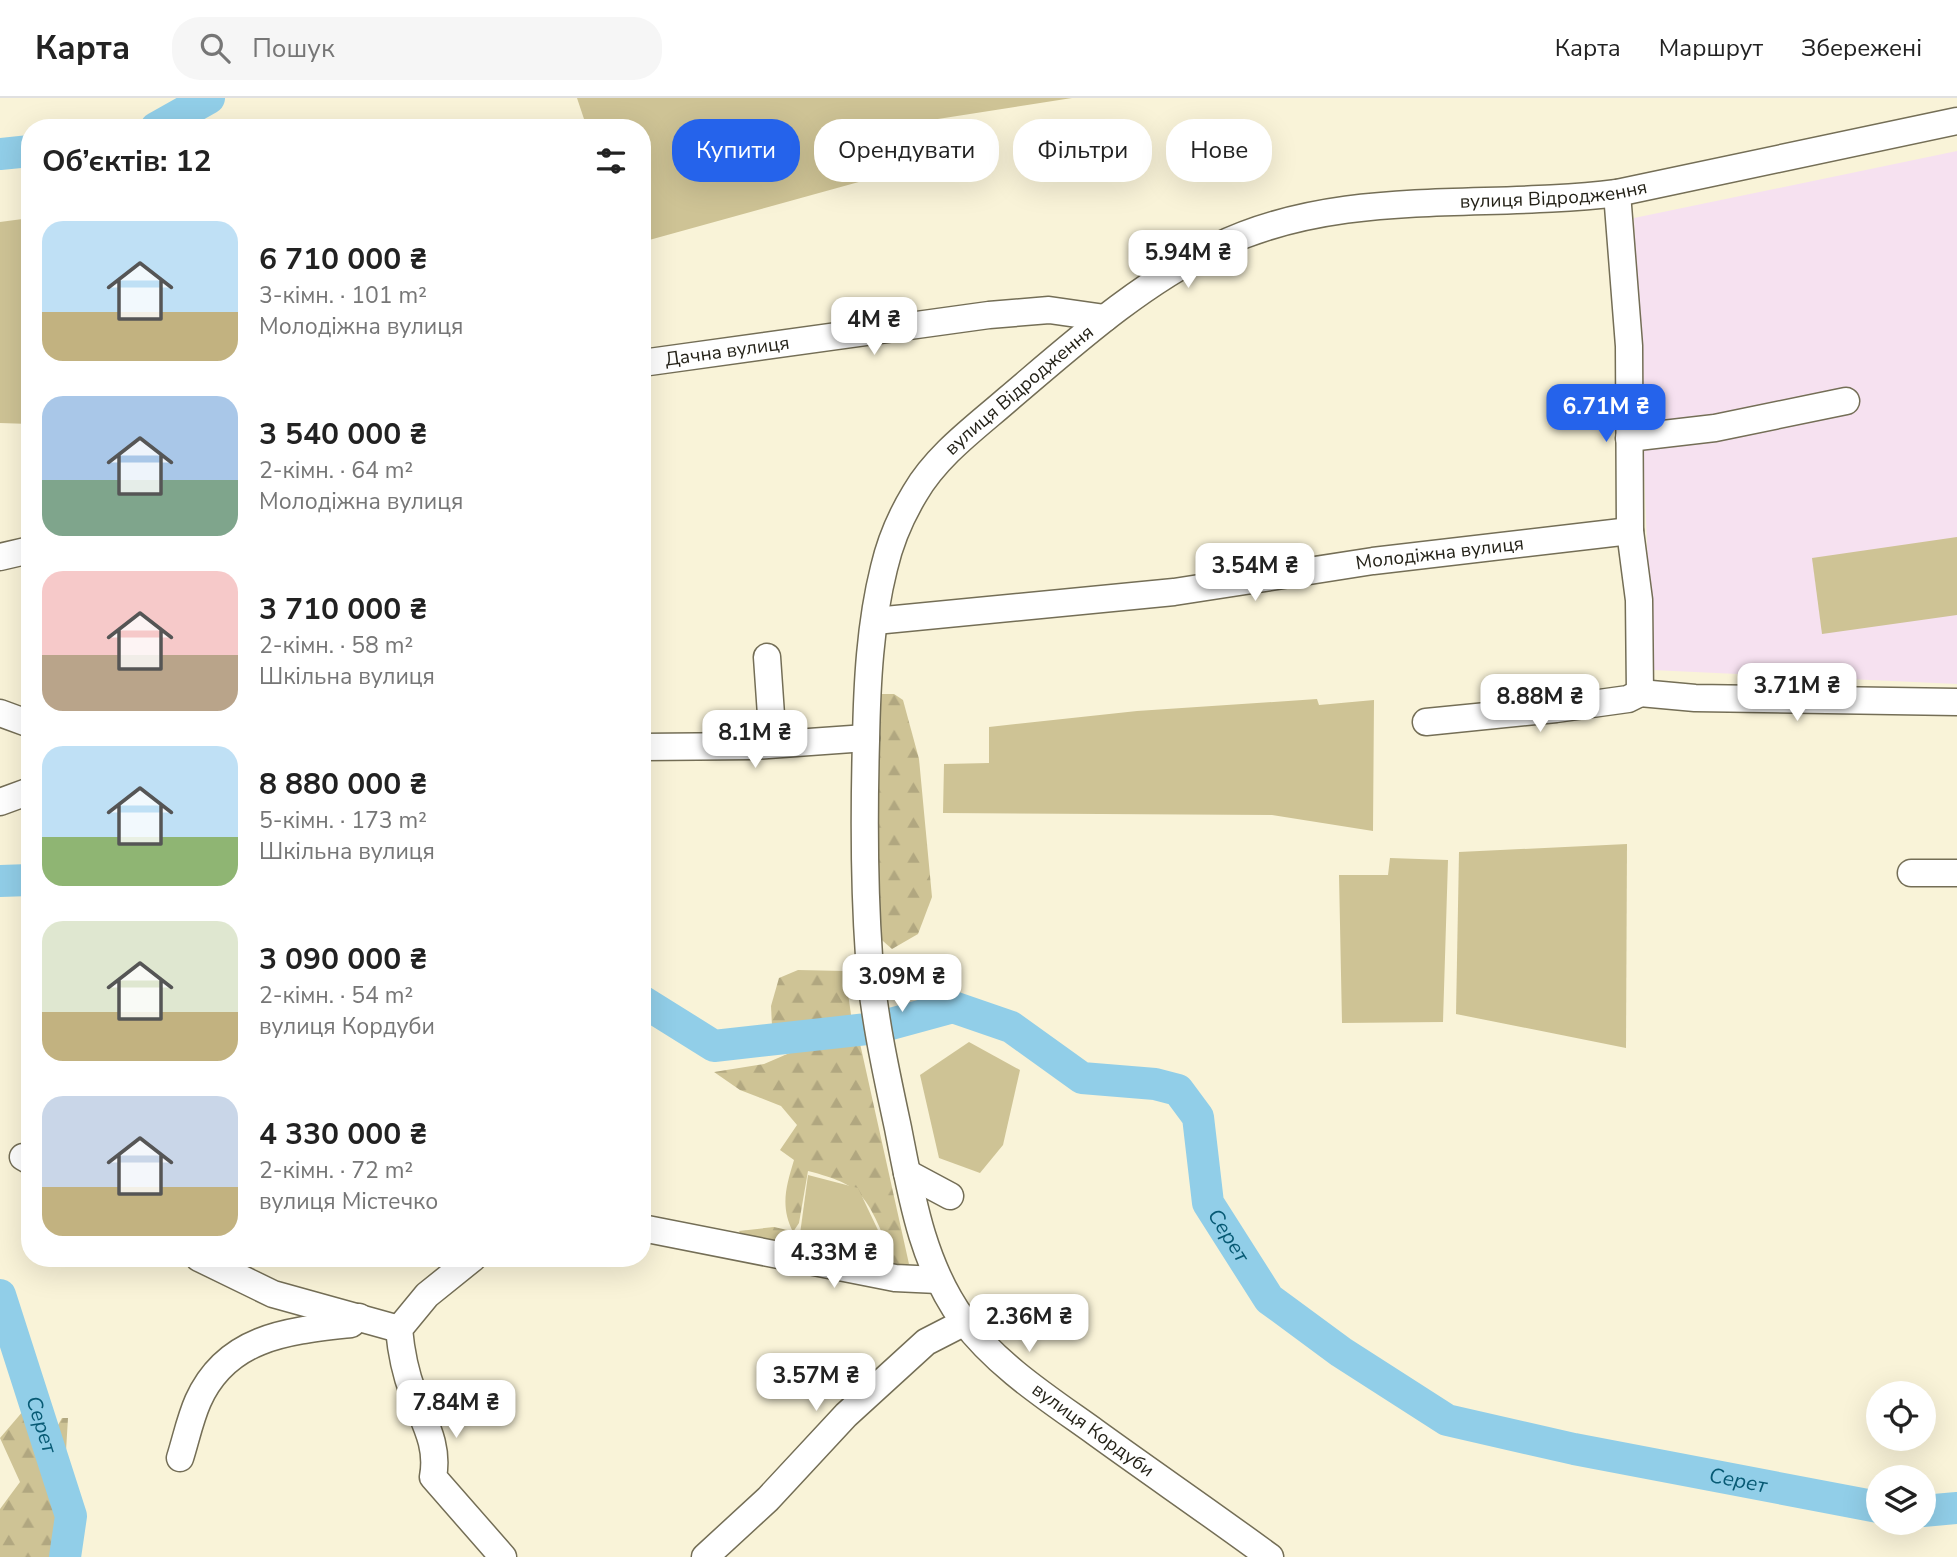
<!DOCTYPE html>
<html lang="uk">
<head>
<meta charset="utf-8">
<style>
  :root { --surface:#fff; --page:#f6f6f6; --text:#222; --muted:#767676; --line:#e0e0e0; --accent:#2563eb }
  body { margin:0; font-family:"Nunito Sans",sans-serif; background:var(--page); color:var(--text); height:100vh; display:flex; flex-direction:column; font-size:26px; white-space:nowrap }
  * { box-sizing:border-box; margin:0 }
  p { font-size:23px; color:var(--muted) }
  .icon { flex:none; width:38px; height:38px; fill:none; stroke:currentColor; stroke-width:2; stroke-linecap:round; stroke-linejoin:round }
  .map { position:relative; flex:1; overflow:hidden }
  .panel { position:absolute; left:21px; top:21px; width:630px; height:1148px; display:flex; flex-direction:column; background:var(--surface); border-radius:28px; box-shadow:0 7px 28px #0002 }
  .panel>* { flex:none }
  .hud { position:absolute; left:672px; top:21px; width:665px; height:63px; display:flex; gap:14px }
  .buttons { position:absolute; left:1866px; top:1283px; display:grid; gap:14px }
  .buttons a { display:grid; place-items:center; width:70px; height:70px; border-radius:50%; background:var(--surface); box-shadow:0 7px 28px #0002; font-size:35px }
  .price { position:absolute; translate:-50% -60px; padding:0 16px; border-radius:14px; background:#fff; color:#222; font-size:23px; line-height:46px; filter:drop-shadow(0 2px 4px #0008) }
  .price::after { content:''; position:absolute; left:50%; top:42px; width:21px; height:16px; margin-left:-10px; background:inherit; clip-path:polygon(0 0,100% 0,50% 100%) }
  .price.current { background:var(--accent); color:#fff }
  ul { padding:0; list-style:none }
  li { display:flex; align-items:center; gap:21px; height:175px; padding:0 21px }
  li span { display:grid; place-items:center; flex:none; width:196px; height:140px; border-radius:21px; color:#555 }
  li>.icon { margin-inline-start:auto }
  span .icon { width:84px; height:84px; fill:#fffc; stroke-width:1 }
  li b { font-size:30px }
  h2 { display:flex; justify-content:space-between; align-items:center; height:84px; padding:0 21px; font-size:30px }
  .pill { padding:0 24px; border-radius:28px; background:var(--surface); box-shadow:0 7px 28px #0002; font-size:24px; line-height:63px }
  .pill.current { background:var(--accent); color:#fff }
  header { display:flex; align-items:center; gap:42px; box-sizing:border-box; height:98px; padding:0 35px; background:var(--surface); border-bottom:2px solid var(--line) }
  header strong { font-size:33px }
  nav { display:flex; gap:38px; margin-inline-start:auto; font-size:24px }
  .search { width:490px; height:63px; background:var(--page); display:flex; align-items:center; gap:18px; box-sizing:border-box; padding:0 24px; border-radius:28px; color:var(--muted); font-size:26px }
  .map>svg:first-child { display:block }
  .education { fill:#f6e1f0 }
  .forest { fill:url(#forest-firs) }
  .garden { fill:#cec395 }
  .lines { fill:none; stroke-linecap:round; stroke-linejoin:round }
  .river { stroke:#91cee8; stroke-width:32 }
  .minor-casing { stroke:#746e56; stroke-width:29 }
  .minor { stroke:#fff; stroke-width:26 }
  .labels { text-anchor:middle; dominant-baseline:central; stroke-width:5; stroke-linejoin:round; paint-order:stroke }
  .street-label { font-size:19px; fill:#242218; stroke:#fff }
  .water-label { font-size:21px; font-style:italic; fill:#075a74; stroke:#fff }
</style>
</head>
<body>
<header>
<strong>Карта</strong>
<div class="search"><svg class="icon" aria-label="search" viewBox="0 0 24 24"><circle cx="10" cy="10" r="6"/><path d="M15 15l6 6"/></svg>Пошук</div>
<nav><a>Карта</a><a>Маршрут</a><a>Збережені</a></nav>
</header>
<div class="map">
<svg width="1957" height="1459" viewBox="0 0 1957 1459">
  <defs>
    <pattern id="forest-firs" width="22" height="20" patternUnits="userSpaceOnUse" patternTransform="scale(1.75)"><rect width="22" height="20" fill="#cec395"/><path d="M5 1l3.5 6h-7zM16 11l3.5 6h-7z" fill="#b1a780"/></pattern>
  </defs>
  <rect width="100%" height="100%" fill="#f9f3d8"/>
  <polygon class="education" points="1957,53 1957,586 1652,572 1634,120"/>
  <g class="forest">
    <polygon points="879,596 894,596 903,602 919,661 932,799 918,836 892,851 875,836"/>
    <polygon points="798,872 845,873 852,924 817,932 772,928 771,908 779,880"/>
    <path d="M836,941H859L909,1166L894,1170L745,1144L739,1133L774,1129L877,1152L888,1148C866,1098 863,1087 808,1073L799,1125L793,1134C780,1108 786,1089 794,1062L780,1052L797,1027L781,1008L740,992L714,974L764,966L799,951Z"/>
    <path d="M24,1312L32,1314C62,1372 62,1395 53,1459H0V1411L20,1384L0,1340Z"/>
    <polygon points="62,1320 68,1320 66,1353 81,1413 79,1459 60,1459 67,1413 53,1336"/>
  </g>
  <g class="garden">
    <polygon points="577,0 1072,0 925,23 926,70 866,82 642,144 642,30 587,30"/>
    <polygon points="30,120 30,326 0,325 0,124"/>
    <polygon points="1957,439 1957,517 1822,536 1812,460"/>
    <polygon points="1317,601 1319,607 1374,602 1373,733 1272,717 943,715 944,666 989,665 989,629 1137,613"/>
    <polygon points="1627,746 1626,950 1456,916 1459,754"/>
    <polygon points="1390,760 1448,762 1443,924 1342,925 1339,777 1388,777"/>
    <polygon points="969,944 1020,972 1003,1047 980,1075 939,1060 920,977"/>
    <polygon points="808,1077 858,1090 886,1149 800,1136"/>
  </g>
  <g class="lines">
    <g class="river">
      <polyline points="156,30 209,0"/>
      <polyline points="0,56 30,53"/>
      <polyline points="0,783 30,782"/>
      <path id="s1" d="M642,903L714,948L876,930L953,909L1011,929L1082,980L1155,986L1178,992L1198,1019L1208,1105L1269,1201L1341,1254L1447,1322L1574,1351L1878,1409"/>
      <path id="s2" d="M0,1197L71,1418L65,1459"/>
      <polyline points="1923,1413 1957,1410"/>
    </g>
    <g class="minor-casing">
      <g id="minor">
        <polyline points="1617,95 1629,248 1630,433 1639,502 1640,595"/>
        <path id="s3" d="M642,265L989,217L1049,212L1105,220"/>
        <polyline points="1629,340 1715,330 1846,303"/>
        <polyline points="0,459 30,452"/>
        <path id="s4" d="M875,523L1174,494L1373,463L1630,433"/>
        <polyline points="767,559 773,646"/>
        <polyline points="1640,595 1695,600 1957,604"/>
        <polyline points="0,615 30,626"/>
        <polyline points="1426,624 1556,611 1628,601 1640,595"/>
        <polyline points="642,649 753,648 866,640"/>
        <polyline points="0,704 30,693"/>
        <polyline points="1911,775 1957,775"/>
        <polyline points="23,1059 30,1063"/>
        <polyline points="907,1075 950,1098"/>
        <polyline points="642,1130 895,1180 938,1182"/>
        <polyline points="199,1160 273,1196 399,1231"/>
        <path d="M473,1160L427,1197L399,1231C401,1253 405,1274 413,1295C424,1324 439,1347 433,1379L503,1459"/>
        <path d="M180,1360C186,1341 190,1321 198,1303C227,1238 289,1233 351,1226L359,1219"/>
        <polyline points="705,1459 768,1401 846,1317 926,1244 965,1224"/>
        <path id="s5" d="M1270,1459C1213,1417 1153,1376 1095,1334C1049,1301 997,1268 963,1222C922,1166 911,1096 898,1030C886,974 873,915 869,858C864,787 864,714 866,643C867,586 870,526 884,470C890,444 901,418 915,395C937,357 976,329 1008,301C1073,246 1138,187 1214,150C1339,88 1483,112 1617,95L1957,23"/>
      </g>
    </g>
    <use href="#minor" class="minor"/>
  </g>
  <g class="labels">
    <g class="street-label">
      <text stroke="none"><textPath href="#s5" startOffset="1974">вулиця Відродження</textPath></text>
      <text stroke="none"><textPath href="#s3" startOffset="86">Дачна вулиця</textPath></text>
      <text stroke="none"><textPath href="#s5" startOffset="1386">вулиця Відродження</textPath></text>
      <text stroke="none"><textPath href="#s4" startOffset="569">Молодіжна вулиця</textPath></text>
      <text transform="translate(1093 1332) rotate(36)">вулиця Кордуби</text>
    </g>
    <g class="water-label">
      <text stroke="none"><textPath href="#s1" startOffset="732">Серет</textPath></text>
      <text stroke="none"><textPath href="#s2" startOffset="136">Серет</textPath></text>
      <text stroke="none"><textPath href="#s1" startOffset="1320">Серет</textPath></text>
    </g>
  </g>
</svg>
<div class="buttons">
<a><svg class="icon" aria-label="locate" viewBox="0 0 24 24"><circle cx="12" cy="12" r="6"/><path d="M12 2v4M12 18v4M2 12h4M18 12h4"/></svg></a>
<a><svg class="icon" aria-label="layers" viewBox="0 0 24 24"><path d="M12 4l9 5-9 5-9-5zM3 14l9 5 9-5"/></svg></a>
</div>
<b class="price" style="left:1188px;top:192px">5.94M ₴</b>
<b class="price" style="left:874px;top:259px">4M ₴</b>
<b class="price current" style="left:1606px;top:346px">6.71M ₴</b>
<b class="price" style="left:1255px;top:505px">3.54M ₴</b>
<b class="price" style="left:1797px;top:625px">3.71M ₴</b>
<b class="price" style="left:1540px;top:636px">8.88M ₴</b>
<b class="price" style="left:755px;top:672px">8.1M ₴</b>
<b class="price" style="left:902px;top:916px">3.09M ₴</b>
<b class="price" style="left:834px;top:1192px">4.33M ₴</b>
<b class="price" style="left:1029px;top:1256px">2.36M ₴</b>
<b class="price" style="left:816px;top:1315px">3.57M ₴</b>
<b class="price" style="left:456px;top:1342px">7.84M ₴</b>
<div class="hud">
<a class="pill current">Купити</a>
<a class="pill">Орендувати</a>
<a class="pill">Фільтри</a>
<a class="pill">Нове</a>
</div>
<section class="panel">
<h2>Об’єктів: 12<svg class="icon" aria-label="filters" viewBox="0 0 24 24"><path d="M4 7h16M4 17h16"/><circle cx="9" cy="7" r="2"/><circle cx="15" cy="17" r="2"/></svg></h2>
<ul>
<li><span style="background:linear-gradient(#bfe0f5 65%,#c2b280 0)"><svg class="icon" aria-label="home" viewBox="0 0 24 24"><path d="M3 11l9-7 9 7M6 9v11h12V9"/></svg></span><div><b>6 710 000 ₴</b><p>3-кімн. · 101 m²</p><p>Молодіжна вулиця</p></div></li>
<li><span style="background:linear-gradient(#a9c7e8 60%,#7fa58c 0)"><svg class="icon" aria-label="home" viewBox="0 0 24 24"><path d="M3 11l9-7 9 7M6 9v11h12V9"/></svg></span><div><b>3 540 000 ₴</b><p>2-кімн. · 64 m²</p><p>Молодіжна вулиця</p></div></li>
<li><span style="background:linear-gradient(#f6c9c9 60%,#b9a48a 0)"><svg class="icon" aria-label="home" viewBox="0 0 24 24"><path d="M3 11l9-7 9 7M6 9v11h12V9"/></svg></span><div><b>3 710 000 ₴</b><p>2-кімн. · 58 m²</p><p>Шкільна вулиця</p></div></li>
<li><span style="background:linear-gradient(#bfe0f5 65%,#8fb573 0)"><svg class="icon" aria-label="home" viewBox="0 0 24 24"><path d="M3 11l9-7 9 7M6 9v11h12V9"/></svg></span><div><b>8 880 000 ₴</b><p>5-кімн. · 173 m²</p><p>Шкільна вулиця</p></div></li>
<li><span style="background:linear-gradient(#dfe7d0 65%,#c2b280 0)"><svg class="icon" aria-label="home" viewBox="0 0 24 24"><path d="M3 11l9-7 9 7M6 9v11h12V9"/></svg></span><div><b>3 090 000 ₴</b><p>2-кімн. · 54 m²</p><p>вулиця Кордуби</p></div></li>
<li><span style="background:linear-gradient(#c9d6e8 65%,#c2b280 0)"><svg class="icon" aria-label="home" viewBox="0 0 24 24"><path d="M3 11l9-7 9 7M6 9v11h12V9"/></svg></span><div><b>4 330 000 ₴</b><p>2-кімн. · 72 m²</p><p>вулиця Містечко</p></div></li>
</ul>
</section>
</div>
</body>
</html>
